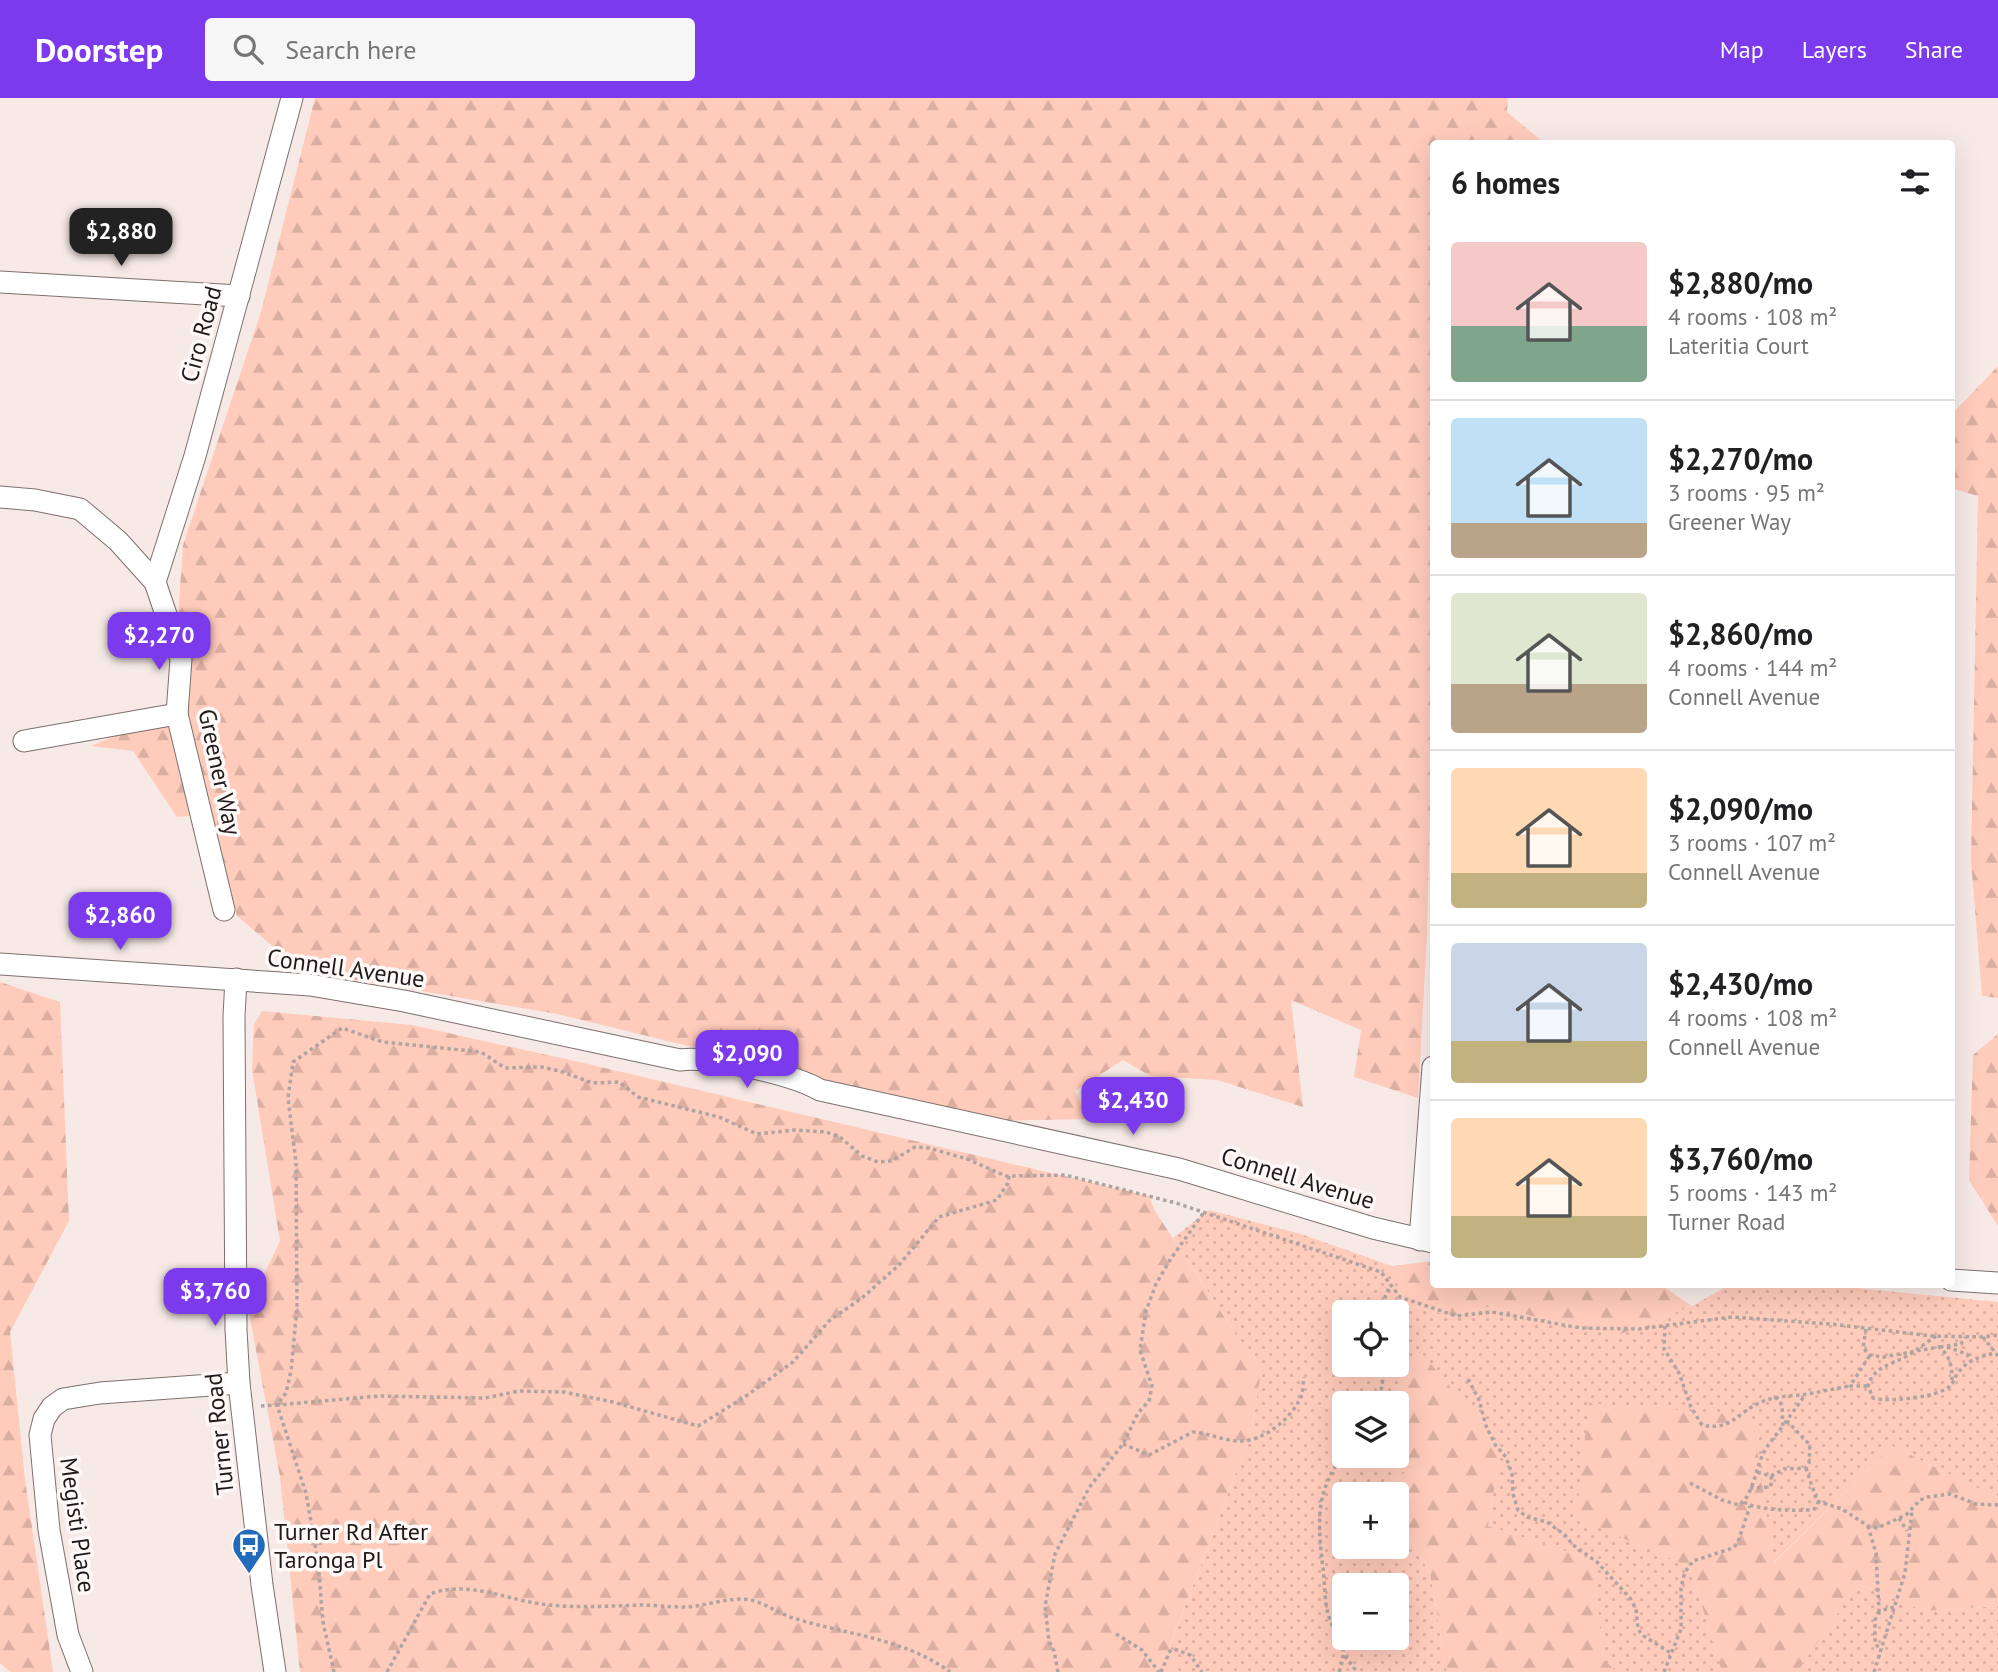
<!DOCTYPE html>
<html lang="en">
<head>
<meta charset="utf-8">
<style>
  :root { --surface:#fff; --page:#f6f6f6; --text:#202124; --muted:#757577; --line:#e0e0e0; --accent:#7c3aed }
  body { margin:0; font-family:"PT Sans",sans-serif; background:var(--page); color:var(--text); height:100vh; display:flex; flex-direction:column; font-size:26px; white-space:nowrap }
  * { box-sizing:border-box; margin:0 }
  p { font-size:23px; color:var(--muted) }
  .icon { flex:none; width:38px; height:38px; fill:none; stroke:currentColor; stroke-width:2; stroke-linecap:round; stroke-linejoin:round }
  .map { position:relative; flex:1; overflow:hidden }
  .drawer { position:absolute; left:1430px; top:42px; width:525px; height:1148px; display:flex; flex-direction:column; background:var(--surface); border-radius:7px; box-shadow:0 7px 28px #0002 }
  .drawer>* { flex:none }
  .fabs { position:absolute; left:1332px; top:1202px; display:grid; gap:14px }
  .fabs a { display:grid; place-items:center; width:77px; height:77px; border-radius:7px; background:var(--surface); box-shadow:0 7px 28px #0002; font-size:35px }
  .price { position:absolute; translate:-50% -60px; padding:0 16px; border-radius:14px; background:var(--accent); color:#fff; font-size:23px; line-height:46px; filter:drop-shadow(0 2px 4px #0008) }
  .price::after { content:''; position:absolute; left:50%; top:42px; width:21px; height:16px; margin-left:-10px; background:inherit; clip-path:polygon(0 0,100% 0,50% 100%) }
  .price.current { background:#222; color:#fff }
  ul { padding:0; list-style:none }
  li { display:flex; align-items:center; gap:21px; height:175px; padding:0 21px }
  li+li { border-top:2px solid var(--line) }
  li span { display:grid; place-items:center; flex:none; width:196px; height:140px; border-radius:7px; color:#555 }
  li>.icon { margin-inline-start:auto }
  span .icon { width:84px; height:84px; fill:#fffc; stroke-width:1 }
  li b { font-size:30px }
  h2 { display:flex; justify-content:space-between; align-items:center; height:84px; padding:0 21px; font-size:30px }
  header { display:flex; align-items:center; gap:42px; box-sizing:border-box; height:98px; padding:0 35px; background:var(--accent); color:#fff }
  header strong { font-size:33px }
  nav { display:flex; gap:38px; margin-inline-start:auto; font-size:24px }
  .search { width:490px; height:63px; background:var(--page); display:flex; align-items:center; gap:18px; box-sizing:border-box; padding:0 24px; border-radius:7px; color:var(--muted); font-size:26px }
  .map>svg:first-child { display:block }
  .grass { fill:url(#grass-dots); fill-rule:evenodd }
  .forest { fill:url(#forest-firs) }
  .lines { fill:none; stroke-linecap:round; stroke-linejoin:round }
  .minor-casing { stroke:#7c706d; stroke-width:23 }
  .path { stroke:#aea4a1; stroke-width:3.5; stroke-dasharray:3.5 3.5; stroke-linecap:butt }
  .minor { stroke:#fff; stroke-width:21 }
  .labels { text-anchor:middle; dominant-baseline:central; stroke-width:7; stroke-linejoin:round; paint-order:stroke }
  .street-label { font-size:24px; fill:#1f1a19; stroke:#fff9f8 }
  .poi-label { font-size:24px; fill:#1f1a19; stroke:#fff9f8; text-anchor:start }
</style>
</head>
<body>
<header>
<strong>Doorstep</strong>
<div class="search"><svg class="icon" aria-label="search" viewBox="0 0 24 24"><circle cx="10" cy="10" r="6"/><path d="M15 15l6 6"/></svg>Search here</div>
<nav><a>Map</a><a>Layers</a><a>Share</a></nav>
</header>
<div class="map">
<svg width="1998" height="1574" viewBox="0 0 1998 1574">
  <defs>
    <pattern id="grass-dots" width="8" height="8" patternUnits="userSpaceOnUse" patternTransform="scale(1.75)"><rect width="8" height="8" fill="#ffcbbb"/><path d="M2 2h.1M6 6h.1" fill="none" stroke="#daaea0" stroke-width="1.8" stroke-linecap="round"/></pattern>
    <pattern id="forest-firs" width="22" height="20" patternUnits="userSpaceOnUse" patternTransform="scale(1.75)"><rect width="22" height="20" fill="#ffcbbb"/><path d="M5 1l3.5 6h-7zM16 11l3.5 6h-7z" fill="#daaea0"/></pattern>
  </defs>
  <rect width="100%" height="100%" fill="#f7eae6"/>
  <g class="grass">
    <path d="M1209,1112L1301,1136L1392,1168L1404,1207L1456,1218L1486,1207L1616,1238L1692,1208L1729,1187H1825L1998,1204V1400L1892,1348L1773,1465L1576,1419L1690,1469L1722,1574H1617L1603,1562L1593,1462L1488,1428L1501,1349L1420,1254L1388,1305L1344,1306V1358H1396L1397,1349L1412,1371L1379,1391L1382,1396H1344V1449H1396L1397,1420L1430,1475L1447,1574H1179L1170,1548L1250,1338L1261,1275L1173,1140ZM1344,1214H1396V1267H1344ZM1344,1488H1396V1540H1344Z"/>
    <polygon points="1858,1486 1925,1513 1998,1508 1998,1574 1797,1574"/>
  </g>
  <g class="forest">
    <polygon points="315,0 1508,0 1507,14 1544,45 1433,46 1433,596 1427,836 1418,1000 1354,979 1361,932 1291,902 1303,1009 1217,982 1150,978 1123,962 1075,993 1088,1021 995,1023 557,916 302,873 237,818 212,716 177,719 133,653 91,648 188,608 178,520 183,447 261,214"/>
    <polygon points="1998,268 1998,900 1982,898 1971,762 1978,398 1951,390 1951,317"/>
    <polygon points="0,884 60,904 69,1123 10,1234 25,1381 53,1574 10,1574 0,1565"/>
    <polygon points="262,913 412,927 588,966 1149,1098 1155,1113 1261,1275 1250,1338 1170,1547 1179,1574 300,1574 280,1379 248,1210 280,1143 252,971 254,926"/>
    <polygon points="1998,936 1998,1128 1969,1082 1973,957"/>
    <polygon points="1433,1163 1433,1186 1661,1187 1692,1208 1616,1238 1486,1207 1456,1218 1404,1207 1392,1168"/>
    <polygon points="1420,1253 1501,1349 1488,1428 1593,1462 1603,1561 1617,1574 1447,1574 1430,1475 1397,1420 1396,1396 1382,1396 1379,1391 1411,1371 1397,1349 1396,1306 1388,1305"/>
    <polygon points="1589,1305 1752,1318 1774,1465 1892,1348 1998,1400 1998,1508 1924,1513 1858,1486 1797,1574 1722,1574 1690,1469 1576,1420"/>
  </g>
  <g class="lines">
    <g class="minor-casing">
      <g id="minor">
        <polyline points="0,184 239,198"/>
        <polyline points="0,399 35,402 80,411 118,443 155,484 181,561 177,616 224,812"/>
        <polyline points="155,484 195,358 292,0"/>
        <polyline points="24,643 177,616"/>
        <path d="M0,866L310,887L404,903L680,962C712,958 792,976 820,992L1179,1071L1373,1130L1433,1144"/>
        <polyline points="236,881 234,918 236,1232 239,1285 262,1487 275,1574"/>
        <polyline points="1420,1142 1433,969"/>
        <polyline points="1951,1182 1998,1185"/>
        <polyline points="82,1574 68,1537 49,1432 40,1337 44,1321 52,1309 63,1301 100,1295 239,1285"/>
      </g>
    </g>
    <g class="path">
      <polyline points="1009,1078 1008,1085 997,1102 939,1119 899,1167 862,1200 830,1222 793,1264 746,1298 698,1328 613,1304 564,1294 519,1293 485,1300 379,1298 277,1307 286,1295 291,1273 297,1209 296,1065 288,1000 293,964 342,930 383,944 481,954 505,970 541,969 560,973 592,985 619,984 638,999 719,1019 757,1036 795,1032 826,1034 840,1039 862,1058 878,1064 891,1063 915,1049 929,1050 967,1061 1006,1078 1009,1078 1065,1077 1176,1105 1381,1174 1400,1199 1456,1218 1492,1214 1581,1230 1639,1231 1732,1219 1831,1226 1932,1238 1983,1239 1998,1237"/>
      <polyline points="1382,1214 1382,1207 1390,1187"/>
      <path d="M1665,1228L1664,1251L1679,1275L1691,1309L1702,1327C1731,1333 1736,1316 1759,1305C1775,1297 1791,1299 1807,1296C1822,1294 1836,1290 1850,1288"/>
      <path d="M1866,1231L1863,1250L1870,1257L1883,1259L1939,1249C1951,1258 1952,1270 1952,1284"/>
      <path d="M1936,1238C1927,1244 1917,1252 1907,1258C1891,1267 1874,1268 1868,1288L1873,1300C1890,1304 1935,1300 1949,1289C1954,1285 1954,1280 1958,1275C1967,1262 1981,1258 1996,1255"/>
      <polyline points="1983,1239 1998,1258"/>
      <polyline points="1940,1249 1961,1246 1965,1239"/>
      <polyline points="1947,1249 1967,1256 1971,1263"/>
      <polyline points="1468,1281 1479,1302 1486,1328 1496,1348 1506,1359 1512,1376 1513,1396 1518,1412 1527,1419 1547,1424 1565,1437 1573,1447 1597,1464 1630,1500 1636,1511 1638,1531 1642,1537 1671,1555"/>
      <polyline points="1867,1288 1850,1288 1870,1257"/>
      <polyline points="1775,1299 1782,1307 1783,1328 1805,1297"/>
      <polyline points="1379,1306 1385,1267"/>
      <polyline points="261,1308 277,1307 306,1395 318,1464 323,1524 334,1574"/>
      <path d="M1123,1346L1149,1357L1193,1334C1208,1335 1222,1342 1237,1343C1263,1345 1294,1319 1302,1296C1303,1291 1303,1284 1304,1279"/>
      <polyline points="1806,1370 1817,1403 1842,1411 1868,1428 1877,1430 1906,1417 1920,1402 1928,1399 1950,1396 1976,1406 1998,1407"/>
      <polyline points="1771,1378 1784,1371 1806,1370 1809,1365 1810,1347 1787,1323"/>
      <path d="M1690,1385L1722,1402L1739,1407C1752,1400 1756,1370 1763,1356C1768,1346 1776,1337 1783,1328"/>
      <polyline points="1750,1390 1770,1389 1772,1384 1771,1378 1756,1374"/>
      <path d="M1744,1404C1754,1412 1801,1414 1814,1411L1819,1403"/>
      <polyline points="1899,1420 1907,1433"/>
      <polyline points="1868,1428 1876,1455 1879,1513 1895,1509"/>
      <polyline points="1879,1513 1875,1522 1875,1546 1882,1552"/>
      <polyline points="1116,1536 1142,1552 1159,1574"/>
      <polyline points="1345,1558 1357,1574"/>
      <path d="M387,1574L430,1496C470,1481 510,1504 550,1507C580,1510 610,1508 640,1507C654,1507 668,1509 683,1509C705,1509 728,1498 751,1502C764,1505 777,1514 790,1519C842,1536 905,1540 950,1574"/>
      <polyline points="1058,1574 1054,1553 1049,1543 1045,1508 1055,1456 1089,1390 1123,1346 1138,1315 1149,1303 1152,1288 1140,1252 1146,1213 1156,1186 1170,1162 1204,1114"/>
      <polyline points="1161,1574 1170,1553 1174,1551 1190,1557 1202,1574"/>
      <path d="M1339,1574C1350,1544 1337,1544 1329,1519C1324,1504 1325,1486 1323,1470C1318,1427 1314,1393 1344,1357"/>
      <polyline points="1664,1574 1681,1531 1681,1490 1685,1474 1693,1463 1733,1450 1738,1444 1750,1408"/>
      <polyline points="1874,1574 1905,1475 1912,1413"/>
    </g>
    <use href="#minor" class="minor"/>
  </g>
  <defs>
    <g id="bus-pin" transform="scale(1.75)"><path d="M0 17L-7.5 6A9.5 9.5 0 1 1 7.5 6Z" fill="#226aba" stroke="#fff9f8"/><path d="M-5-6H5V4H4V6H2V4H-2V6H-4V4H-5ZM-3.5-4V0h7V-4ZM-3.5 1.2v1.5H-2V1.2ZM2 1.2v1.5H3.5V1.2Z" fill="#fff"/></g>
  </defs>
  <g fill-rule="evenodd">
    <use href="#bus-pin" x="249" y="1447"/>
  </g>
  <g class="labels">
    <g class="street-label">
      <text transform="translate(201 236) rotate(-75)">Ciro Road</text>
      <text transform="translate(220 674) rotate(78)">Greener Way</text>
      <text transform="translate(346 870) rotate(8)">Connell Avenue</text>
      <text transform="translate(1298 1080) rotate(17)">Connell Avenue</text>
      <text transform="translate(219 1336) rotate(-96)">Turner Road</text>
      <text transform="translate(78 1427) rotate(82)">Megisti Place</text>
    </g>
    <g class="poi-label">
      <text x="274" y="1433">Turner Rd After<tspan x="274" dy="28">Taronga Pl</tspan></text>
    </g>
  </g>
</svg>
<div class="fabs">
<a><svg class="icon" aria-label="locate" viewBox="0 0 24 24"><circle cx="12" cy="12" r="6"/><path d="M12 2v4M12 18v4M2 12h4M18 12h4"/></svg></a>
<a><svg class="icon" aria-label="layers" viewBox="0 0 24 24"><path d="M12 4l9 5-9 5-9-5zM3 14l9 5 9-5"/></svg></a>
<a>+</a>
<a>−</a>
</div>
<b class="price current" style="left:121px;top:170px">$2,880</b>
<b class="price" style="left:159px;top:574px">$2,270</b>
<b class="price" style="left:120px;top:854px">$2,860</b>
<b class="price" style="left:747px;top:992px">$2,090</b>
<b class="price" style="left:1133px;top:1039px">$2,430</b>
<b class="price" style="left:215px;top:1230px">$3,760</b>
<section class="drawer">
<h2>6 homes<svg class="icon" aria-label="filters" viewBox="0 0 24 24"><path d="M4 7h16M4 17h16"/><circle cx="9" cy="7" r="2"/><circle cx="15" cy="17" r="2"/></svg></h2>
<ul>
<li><span style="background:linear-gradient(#f6c9c9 60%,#7fa58c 0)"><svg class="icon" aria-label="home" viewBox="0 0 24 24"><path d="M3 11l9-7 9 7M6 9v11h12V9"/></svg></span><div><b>$2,880/mo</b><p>4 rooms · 108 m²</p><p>Lateritia Court</p></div></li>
<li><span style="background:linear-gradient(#bfe0f5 75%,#b9a48a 0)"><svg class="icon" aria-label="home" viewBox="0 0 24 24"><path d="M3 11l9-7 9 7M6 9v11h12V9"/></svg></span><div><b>$2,270/mo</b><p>3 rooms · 95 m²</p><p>Greener Way</p></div></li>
<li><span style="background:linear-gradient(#dfe7d0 65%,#b9a48a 0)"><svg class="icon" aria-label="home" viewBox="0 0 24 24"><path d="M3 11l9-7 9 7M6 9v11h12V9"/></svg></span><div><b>$2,860/mo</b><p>4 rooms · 144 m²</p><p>Connell Avenue</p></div></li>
<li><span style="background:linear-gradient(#ffd9b3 75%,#c2b280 0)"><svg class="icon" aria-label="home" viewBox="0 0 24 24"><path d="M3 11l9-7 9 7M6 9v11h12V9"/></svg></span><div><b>$2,090/mo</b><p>3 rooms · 107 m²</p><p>Connell Avenue</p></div></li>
<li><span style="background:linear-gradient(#c9d6e8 70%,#c2b280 0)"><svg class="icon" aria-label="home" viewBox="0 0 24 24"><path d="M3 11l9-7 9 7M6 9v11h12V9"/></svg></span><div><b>$2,430/mo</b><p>4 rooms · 108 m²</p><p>Connell Avenue</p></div></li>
<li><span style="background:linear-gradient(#ffd9b3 70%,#c2b280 0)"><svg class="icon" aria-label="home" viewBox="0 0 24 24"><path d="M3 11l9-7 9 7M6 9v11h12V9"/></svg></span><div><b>$3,760/mo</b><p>5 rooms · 143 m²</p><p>Turner Road</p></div></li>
</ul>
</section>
</div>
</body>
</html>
